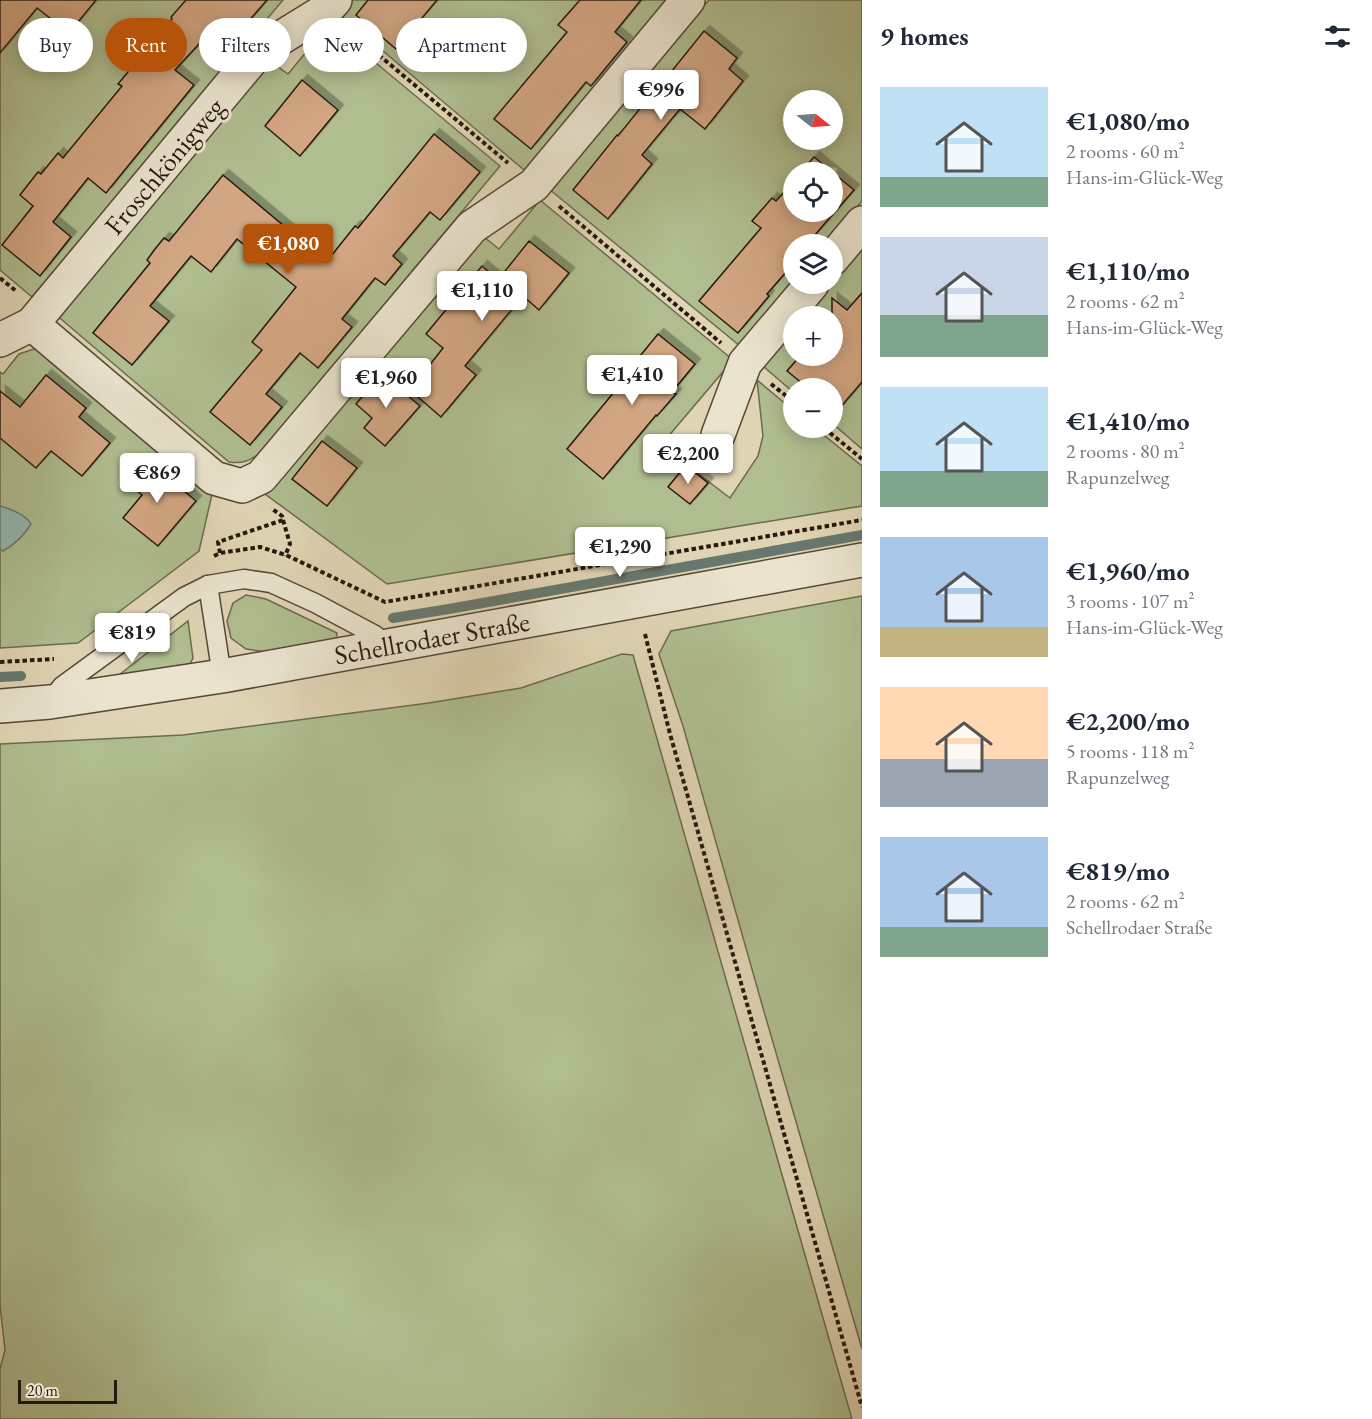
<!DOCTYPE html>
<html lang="en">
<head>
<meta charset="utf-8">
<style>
  :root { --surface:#fff; --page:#f6f6f7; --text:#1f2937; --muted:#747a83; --accent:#b45309 }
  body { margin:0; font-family:"EB Garamond",serif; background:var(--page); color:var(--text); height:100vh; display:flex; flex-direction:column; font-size:22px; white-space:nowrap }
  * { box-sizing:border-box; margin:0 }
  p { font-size:20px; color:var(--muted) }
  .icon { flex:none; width:33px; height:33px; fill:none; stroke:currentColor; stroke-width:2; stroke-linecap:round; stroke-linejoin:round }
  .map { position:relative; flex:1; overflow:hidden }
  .drawer { display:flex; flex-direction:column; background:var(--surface); width:510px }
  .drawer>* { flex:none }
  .top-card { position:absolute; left:18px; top:18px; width:570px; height:54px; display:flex; gap:12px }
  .needle { width:39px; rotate:107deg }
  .tools { position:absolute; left:783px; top:90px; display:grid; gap:12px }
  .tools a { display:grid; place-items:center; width:60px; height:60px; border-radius:50%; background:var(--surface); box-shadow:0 3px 15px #0003; font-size:30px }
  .scale { position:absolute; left:18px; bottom:15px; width:99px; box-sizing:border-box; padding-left:6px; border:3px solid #27190d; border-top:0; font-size:16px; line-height:21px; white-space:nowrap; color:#27190d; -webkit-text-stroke:4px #eae3ce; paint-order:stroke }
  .price { position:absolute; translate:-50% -51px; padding:0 14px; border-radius:6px; background:#fff; color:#222; font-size:20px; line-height:39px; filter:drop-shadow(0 2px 3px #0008) }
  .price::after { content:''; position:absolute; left:50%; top:36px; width:18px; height:14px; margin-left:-9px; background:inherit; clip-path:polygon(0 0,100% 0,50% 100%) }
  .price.selected { background:var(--accent); color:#fff }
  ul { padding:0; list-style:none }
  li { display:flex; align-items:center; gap:18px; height:150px; padding:0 18px }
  li span { display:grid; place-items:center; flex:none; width:168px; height:120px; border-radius:0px; color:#555 }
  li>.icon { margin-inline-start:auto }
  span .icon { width:72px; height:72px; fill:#fffc; stroke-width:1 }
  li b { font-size:26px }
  h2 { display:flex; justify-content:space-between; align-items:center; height:72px; padding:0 18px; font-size:26px }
  .chip { padding:0 21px; border-radius:27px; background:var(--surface); box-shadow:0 3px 15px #0003; font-size:21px; line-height:54px }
  .chip.selected { background:var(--accent); color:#fff }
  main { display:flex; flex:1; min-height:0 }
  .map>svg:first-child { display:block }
  .green { fill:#afbd8f; stroke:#6b6b4e; stroke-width:1.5; fill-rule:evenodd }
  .water { fill:#93b8af; stroke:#68786e; stroke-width:1.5 }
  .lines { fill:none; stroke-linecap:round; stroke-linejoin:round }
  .stream { stroke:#68786e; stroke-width:10 }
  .building { fill:#d2a682; stroke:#27190d; stroke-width:1.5; filter:url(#shadow) }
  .service-casing { stroke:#554837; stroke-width:21 }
  .minor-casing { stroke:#554837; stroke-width:36 }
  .tertiary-casing { stroke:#554837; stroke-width:36 }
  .path { stroke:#27190d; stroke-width:4; stroke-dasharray:4.5 3; stroke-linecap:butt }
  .service { stroke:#eae3ce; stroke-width:18 }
  .minor { stroke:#eae3ce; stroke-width:33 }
  .tertiary { stroke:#eae3ce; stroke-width:33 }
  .labels { text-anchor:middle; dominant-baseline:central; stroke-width:6; stroke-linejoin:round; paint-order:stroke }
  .street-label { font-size:27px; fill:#27190d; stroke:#eae3ce }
</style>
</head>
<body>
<main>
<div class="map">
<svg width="862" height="1419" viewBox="0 0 862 1419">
  <defs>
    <filter id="shadow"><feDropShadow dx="5.5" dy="-5.5" stdDeviation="0" flood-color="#0004"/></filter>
  </defs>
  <rect width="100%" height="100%" fill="#dfd4b4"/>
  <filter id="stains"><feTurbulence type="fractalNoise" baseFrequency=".00333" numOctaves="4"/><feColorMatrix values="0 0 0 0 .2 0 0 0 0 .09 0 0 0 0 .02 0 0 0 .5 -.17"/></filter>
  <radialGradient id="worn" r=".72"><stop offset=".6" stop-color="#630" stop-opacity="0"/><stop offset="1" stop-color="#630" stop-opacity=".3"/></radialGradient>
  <g class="green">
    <polygon points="0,0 283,0 32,297 0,270"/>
    <polygon points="349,0 675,0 530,175 338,13"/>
    <path d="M709,0H862V201L825,244H794L793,283L740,346L549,189ZM794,100H832V140H794ZM794,172H832V212H794Z"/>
    <path d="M329,24L500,166L260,453C249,461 243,464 229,462L55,314L266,58L288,74Z"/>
    <polygon points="540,200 733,360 661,445 730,498 758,456 763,436 757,380 793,410 794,428 815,428 862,466 862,506 387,584 261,491 479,233 499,249"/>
    <polygon points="862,245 862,449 833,424 832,388 794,388 793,392 763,366 793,328 794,356 832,356 832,316 803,316 830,284 832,284 833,281"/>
    <polygon points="34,349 44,351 213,490 199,551 78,643 0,648 0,372 3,374 19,354"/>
    <polygon points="246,595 266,599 337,633 336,640 267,652 246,649 231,638 227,621 233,603"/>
    <polygon points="862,596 862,1349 763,1008 683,726 659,654 671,631"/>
    <polygon points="188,621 193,658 190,664 119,675"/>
    <polygon points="622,654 633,655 852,1419 0,1419 0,1369 5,1350 0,1305 0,744 183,735 429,703 521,688"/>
  </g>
  <path class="water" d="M0,506C11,509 25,514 31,524C24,536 15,544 3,551L0,549Z"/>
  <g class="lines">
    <g class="stream">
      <polyline points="393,618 449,609 862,535"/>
      <polyline points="0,677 21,676"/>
    </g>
  </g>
  <g class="building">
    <polygon points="0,0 96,0 69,33 37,8 0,53"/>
    <polygon points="186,0 267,0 227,46 211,31 175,70 194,85 106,193 88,178 53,222 71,237 40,276 2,245 33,206 20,195 38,172 41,174 58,153 63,158 122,86 118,84 172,19 171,17"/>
    <polygon points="368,0 437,0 396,49 356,15"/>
    <polygon points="580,0 641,0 615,32 627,42 591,86 586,82 531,149 494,119 567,32 558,25"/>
    <polygon points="704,31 737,58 729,69 743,81 705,129 680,109 642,155 652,164 608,219 573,190 617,135 618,136 642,106 643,107"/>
    <polygon points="302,80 338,110 300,156 265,126"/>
    <polygon points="434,134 480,172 440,220 430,212 393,256 402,264 385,285 375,278 342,319 352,327 318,368 300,353 266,394 282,407 250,445 210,412 262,350 252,342 296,287 237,239 211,272 191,256 150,306 169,321 132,365 93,333 150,263 147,260 155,249 164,238 169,241 223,175 290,231 291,230 328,260 355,226 358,228"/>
    <polygon points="814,157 854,190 807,244 794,244 794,263 767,294 769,296 738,333 699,301 761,228 752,221 772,198 776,201 794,181 794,212 832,212 832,172 801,172"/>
    <polygon points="529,241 569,273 539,310 523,296 465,366 476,375 441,417 410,390 443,348 426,334 482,266 498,280"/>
    <polygon points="862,293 862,382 832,417 832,388 808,388 787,371 800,356 832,356 832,298 847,310"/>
    <polygon points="658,334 695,364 672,392 676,394 657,416 656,415 603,479 567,449 624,380 622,378"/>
    <polygon points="381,374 420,406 385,446 364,428 372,418 356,404"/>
    <polygon points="46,375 86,408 79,417 110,443 82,476 51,451 36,468 0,438 0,391 20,407"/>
    <polygon points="322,441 357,468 327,506 292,479"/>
    <polygon points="148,461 196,501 158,546 123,518 142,495 129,484"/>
    <polygon points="686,465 708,483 690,504 668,487"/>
  </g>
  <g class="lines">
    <g class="service-casing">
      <g id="service">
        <polyline points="208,585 222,676"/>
        <polyline points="51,700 62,686 99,659 184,597 208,585 244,579 271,583 315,603 375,635 387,646"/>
      </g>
    </g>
    <g class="minor-casing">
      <g id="minor">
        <polyline points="832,259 862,223"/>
        <polyline points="32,324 214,478 242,486 261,477 472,227 534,185 688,0"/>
        <polyline points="0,340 32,324 258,52 326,10 335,0"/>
        <polyline points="718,435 745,363 812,284"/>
      </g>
    </g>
    <g class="tertiary-casing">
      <polyline id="tertiary" points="0,706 50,702 222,676 862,560"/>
    </g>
    <g class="path">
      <polyline points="350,31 508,163"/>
      <polyline points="559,206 721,343"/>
      <polyline points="0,278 16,291"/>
      <polyline points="771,384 794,402"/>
      <polyline points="824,428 862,459"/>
      <polyline points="283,520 290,544 285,556"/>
      <polyline points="220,553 218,542 283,520 282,516 271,508"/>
      <polyline points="214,556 220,553 260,547 286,555 385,602 862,520"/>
      <polyline points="645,634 670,734 862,1407"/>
      <polyline points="0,662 54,659"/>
    </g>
    <use href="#service" class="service"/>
    <use href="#minor" class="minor"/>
    <use href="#tertiary" class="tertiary"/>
  </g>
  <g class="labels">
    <g class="street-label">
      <text transform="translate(164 166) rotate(-50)">Froschkönigweg</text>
      <text transform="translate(432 638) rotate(-10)">Schellrodaer Straße</text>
    </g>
  </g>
  <rect width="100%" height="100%" filter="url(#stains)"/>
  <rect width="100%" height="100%" fill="url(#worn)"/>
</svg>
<div class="tools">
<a><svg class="needle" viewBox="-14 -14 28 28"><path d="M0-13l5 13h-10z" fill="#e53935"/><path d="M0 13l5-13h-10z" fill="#747a83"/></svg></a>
<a><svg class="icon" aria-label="locate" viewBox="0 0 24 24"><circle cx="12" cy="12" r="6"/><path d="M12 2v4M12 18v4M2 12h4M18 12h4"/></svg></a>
<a><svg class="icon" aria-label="layers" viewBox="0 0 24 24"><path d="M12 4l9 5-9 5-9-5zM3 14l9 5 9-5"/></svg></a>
<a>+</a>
<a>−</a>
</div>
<div class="scale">20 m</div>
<b class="price" style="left:661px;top:121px">€996</b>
<b class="price selected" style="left:288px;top:275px">€1,080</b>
<b class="price" style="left:482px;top:322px">€1,110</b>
<b class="price" style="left:632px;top:406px">€1,410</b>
<b class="price" style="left:386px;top:409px">€1,960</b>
<b class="price" style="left:688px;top:485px">€2,200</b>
<b class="price" style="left:157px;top:504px">€869</b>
<b class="price" style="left:620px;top:578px">€1,290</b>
<b class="price" style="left:132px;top:664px">€819</b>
<div class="top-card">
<a class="chip">Buy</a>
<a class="chip selected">Rent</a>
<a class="chip">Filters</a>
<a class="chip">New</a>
<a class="chip">Apartment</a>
</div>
</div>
<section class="drawer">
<h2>9 homes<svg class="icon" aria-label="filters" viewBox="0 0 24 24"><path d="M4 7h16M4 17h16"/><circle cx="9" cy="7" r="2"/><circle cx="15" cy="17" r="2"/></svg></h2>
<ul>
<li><span style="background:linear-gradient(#bfe0f5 75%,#7fa58c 0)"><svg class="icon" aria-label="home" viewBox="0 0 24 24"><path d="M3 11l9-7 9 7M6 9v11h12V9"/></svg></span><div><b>€1,080/mo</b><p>2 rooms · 60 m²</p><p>Hans-im-Glück-Weg</p></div></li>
<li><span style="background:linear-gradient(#c9d6e8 65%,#7fa58c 0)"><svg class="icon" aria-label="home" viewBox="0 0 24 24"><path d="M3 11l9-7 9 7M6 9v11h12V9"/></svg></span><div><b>€1,110/mo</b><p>2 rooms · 62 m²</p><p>Hans-im-Glück-Weg</p></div></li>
<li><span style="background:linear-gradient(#bfe0f5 70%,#7fa58c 0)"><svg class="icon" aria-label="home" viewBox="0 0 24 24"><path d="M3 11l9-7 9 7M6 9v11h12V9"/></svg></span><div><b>€1,410/mo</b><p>2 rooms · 80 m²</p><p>Rapunzelweg</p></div></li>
<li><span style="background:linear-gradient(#a9c7e8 75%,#c2b280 0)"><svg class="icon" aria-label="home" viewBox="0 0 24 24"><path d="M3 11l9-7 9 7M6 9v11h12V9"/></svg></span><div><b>€1,960/mo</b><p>3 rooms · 107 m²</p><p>Hans-im-Glück-Weg</p></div></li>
<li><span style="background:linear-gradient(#ffd9b3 60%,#9aa5b1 0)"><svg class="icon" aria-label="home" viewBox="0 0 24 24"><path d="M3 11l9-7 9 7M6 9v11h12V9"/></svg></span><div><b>€2,200/mo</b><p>5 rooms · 118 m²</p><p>Rapunzelweg</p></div></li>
<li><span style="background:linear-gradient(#a9c7e8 75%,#7fa58c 0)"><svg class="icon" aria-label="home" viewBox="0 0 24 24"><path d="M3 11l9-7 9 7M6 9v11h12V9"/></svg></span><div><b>€819/mo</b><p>2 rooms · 62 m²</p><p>Schellrodaer Straße</p></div></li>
</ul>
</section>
</main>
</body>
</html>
